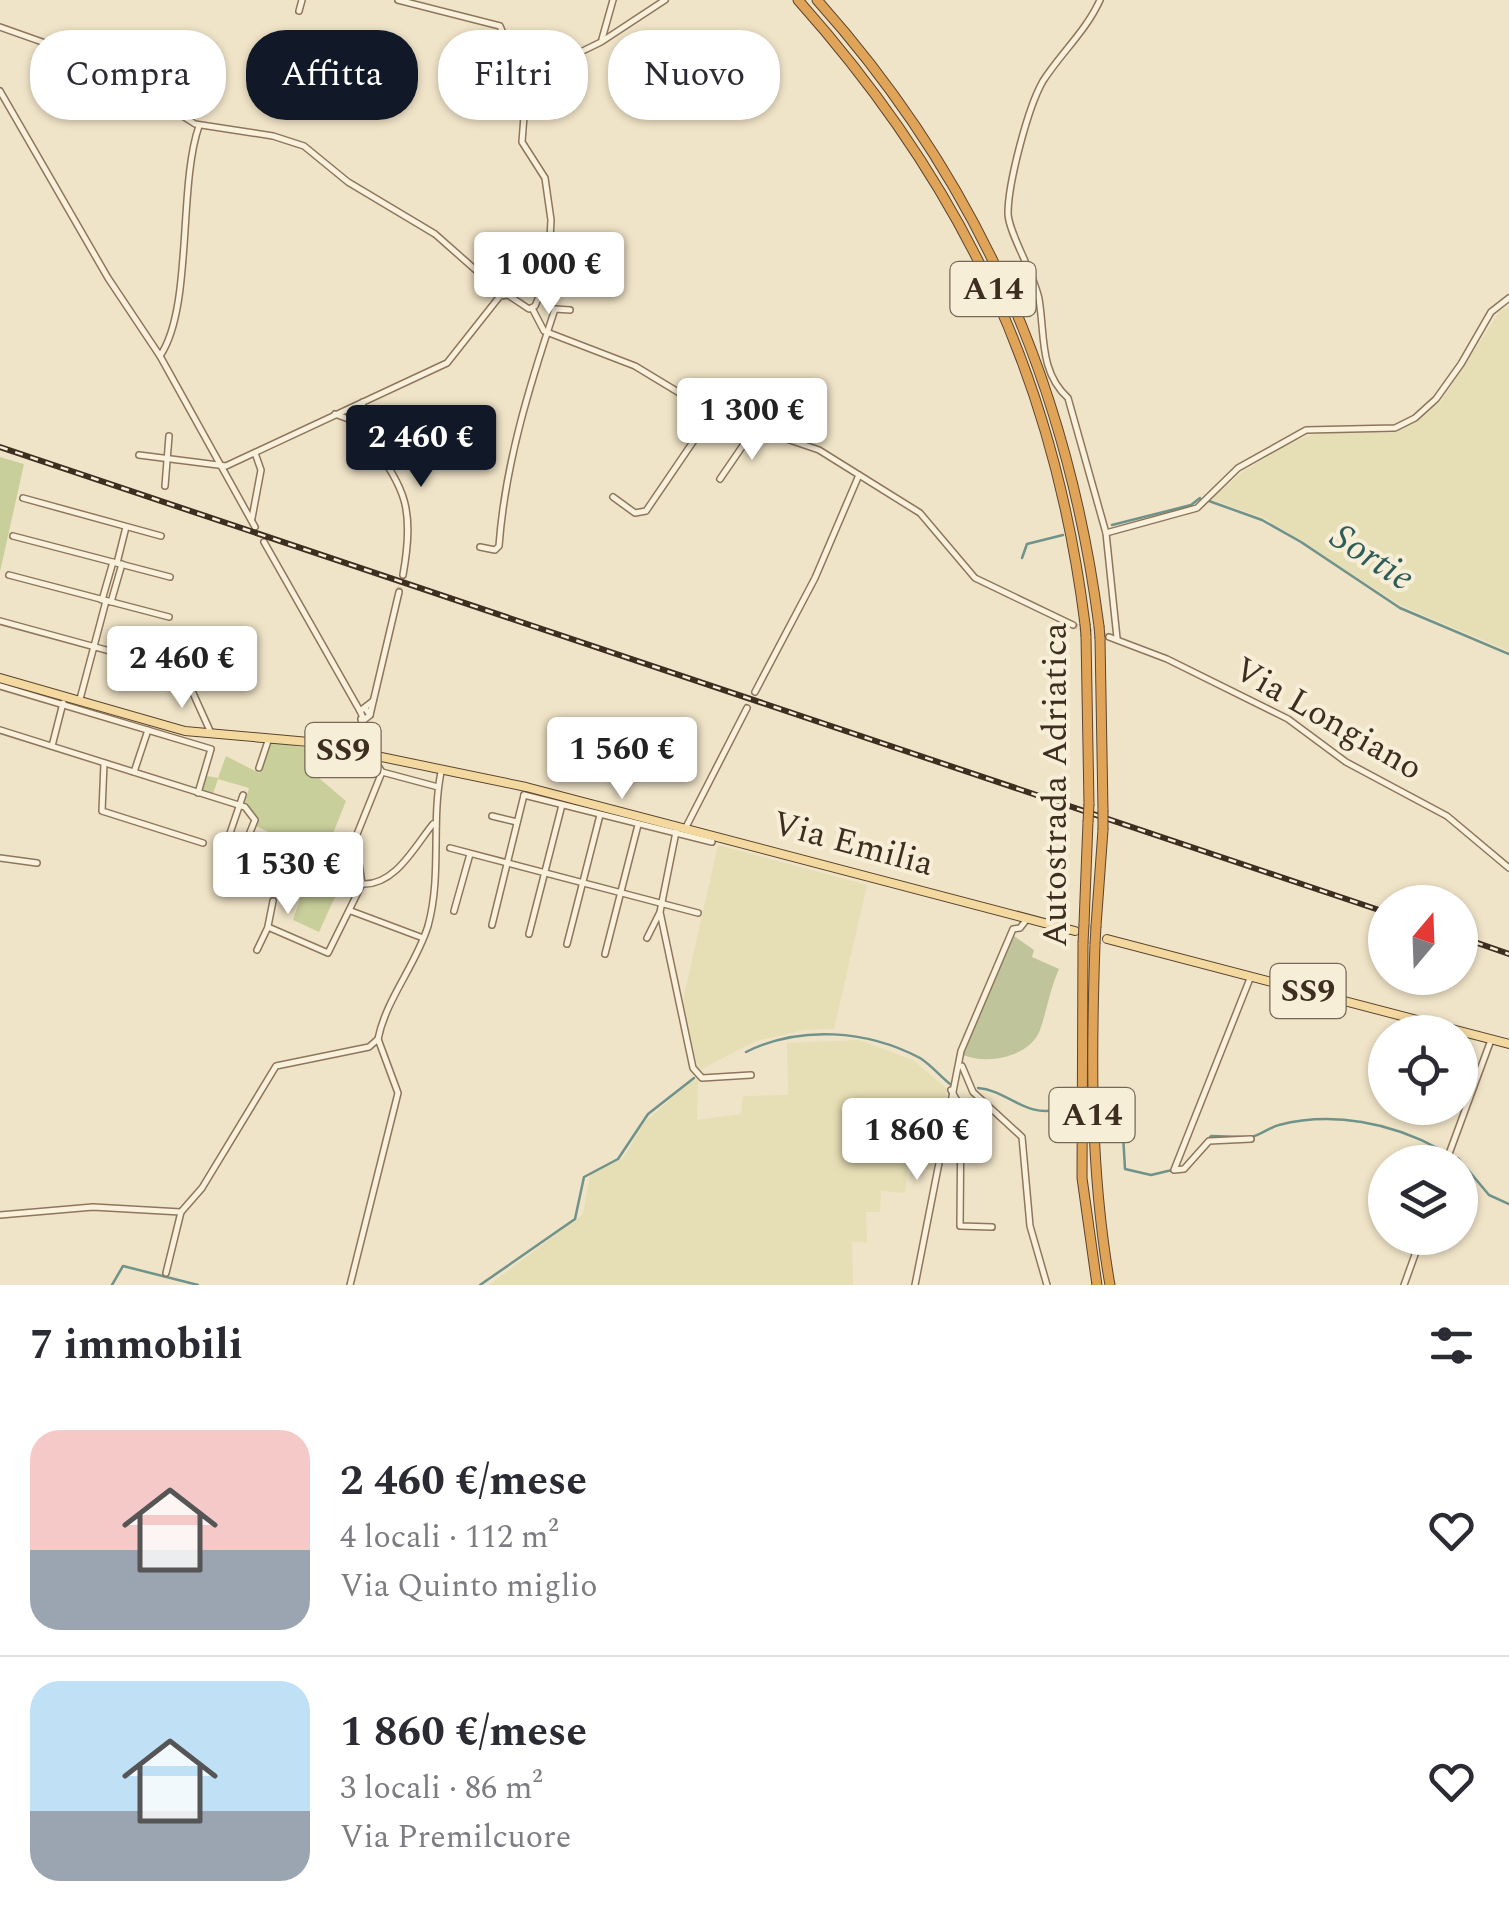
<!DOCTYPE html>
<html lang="it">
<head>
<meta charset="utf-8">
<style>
  :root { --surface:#fff; --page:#f7f7f7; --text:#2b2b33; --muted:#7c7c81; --line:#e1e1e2; --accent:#111827 }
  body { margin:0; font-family:Spectral,serif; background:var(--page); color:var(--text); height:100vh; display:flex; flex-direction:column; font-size:38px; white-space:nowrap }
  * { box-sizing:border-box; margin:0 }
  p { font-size:32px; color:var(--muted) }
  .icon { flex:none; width:55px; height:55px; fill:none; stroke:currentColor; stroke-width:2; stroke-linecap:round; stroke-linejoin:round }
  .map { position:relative; height:1285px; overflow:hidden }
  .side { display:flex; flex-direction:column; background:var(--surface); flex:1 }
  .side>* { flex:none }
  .hud { position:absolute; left:30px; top:30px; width:1000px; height:90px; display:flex; gap:20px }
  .needle { width:65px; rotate:19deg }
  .fabs { position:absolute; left:1368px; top:885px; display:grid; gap:20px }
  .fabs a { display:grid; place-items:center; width:110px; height:110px; border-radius:50%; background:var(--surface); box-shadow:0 2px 8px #0004; font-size:50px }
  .price { position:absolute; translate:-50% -85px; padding:0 22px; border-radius:10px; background:#fff; color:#222; font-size:32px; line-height:65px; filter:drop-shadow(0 2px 5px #0008) }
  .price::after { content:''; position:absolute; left:50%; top:60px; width:30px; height:22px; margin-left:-15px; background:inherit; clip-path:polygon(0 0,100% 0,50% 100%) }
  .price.on { background:var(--accent); color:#fff }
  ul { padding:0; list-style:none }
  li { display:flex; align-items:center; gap:30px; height:250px; padding:0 30px }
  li+li { border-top:2px solid var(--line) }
  li span { display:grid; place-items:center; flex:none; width:280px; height:200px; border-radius:30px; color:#555 }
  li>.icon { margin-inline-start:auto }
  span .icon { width:120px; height:120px; fill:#fffc; stroke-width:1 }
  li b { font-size:42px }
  h2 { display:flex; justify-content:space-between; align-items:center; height:120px; padding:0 30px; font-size:42px }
  .pill { padding:0 35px; border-radius:40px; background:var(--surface); box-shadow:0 2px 8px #0004; font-size:35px; line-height:90px }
  .pill.on { background:var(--accent); color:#fff }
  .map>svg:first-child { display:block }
  .farmland { fill:#e6deb5 }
  .green { fill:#c9cf9b }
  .cemetery { fill:#bfc49a }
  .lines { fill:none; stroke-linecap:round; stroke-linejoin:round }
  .stream { stroke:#6f938a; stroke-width:2.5 }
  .minor-tunnel { stroke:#ccc0a6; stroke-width:5; stroke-dasharray:5 2.5; stroke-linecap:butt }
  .minor-casing { stroke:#8d765c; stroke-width:8 }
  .major-casing { stroke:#5b4430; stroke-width:10 }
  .highway-casing { stroke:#5b4430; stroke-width:11 }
  .minor { stroke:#faf1dc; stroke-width:5 }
  .major { stroke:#f3d9a0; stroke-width:8 }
  .highway { stroke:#e0a458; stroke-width:9 }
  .rail-casing { stroke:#3d2e20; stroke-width:6 }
  .rail { stroke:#f7eed8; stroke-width:2.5; stroke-dasharray:8; stroke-linecap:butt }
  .highway-bridge-casing { stroke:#5b4430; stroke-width:11; stroke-linecap:butt }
  .highway-bridge { stroke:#e0a458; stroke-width:9 }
  .labels { text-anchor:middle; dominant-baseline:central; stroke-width:8; stroke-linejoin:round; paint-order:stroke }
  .shield { fill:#f7eed8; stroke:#756857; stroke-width:2.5 }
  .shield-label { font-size:32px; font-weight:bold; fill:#3d2e20 }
  .street-label { font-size:35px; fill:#3d2e20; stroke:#f7eed8 }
  .water-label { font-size:38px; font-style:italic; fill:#2f5d5a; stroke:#f7eed8 }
</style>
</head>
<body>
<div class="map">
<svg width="1509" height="1285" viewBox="0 0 1509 1285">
  <rect width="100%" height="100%" fill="#f0e4c8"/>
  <g class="farmland">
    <polygon points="1509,307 1509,651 1402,606 1266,519 1211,499 1244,471 1293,441 1326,431 1394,433 1418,421 1441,401 1500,311"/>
    <polygon points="718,845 867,885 834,1029 804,1030 756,1041 698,1071 683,1000"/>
    <polygon points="859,1040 913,1060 947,1089 933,1170 923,1169 924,1156 909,1155 905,1193 881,1191 880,1212 866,1212 867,1242 852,1242 853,1285 489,1285 583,1214 590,1174 623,1158 645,1122 689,1082 698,1080 697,1120 741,1114 743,1096 788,1095 787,1043"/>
  </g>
  <g class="green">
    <polygon points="0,457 24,464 0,572"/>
    <polygon points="272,742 331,752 320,779 346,801 330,841 347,852 302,832 295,845 256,826 255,814 244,805 249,788 218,779 213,794 202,791 207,776 218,778 226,756 259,773"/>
    <polygon points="313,861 345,875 319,932 293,920"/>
  </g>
  <path class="cemetery" d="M1014,936L1034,950L1032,957L1059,969C1050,989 1047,1010 1040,1030C1030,1057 987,1065 963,1055Z"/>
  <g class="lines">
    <g class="stream">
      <polyline points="1209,501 1262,520 1301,542 1400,608 1509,654"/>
      <polyline points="1112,525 1191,505 1200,498"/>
      <polyline points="1022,558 1027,544 1063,535"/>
      <path d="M746,1052C800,1025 867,1030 920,1058C930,1064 940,1076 950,1084"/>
      <path d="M978,1088C1007,1090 1027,1119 1059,1109"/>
      <polyline points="1116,1112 1122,1117 1125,1169 1151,1175 1172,1170"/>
      <path d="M1251,1137C1261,1135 1270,1127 1279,1125C1333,1111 1392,1123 1439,1149"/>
      <polyline points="1195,1154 1211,1136 1243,1137"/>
      <polyline points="1458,1158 1489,1195 1509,1204"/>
      <polyline points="112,1285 123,1266 198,1285"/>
      <polyline points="480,1285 575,1219 584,1177 618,1159 648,1114 694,1078"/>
    </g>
    <g class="minor-tunnel">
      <polyline points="399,592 403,575"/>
      <polyline points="1073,625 1109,637"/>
    </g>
    <g class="minor-casing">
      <g id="minor">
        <polyline points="398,0 500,26 526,90"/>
        <path d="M1100,0C1086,31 1061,53 1043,81C1028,107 1008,183 1008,214C1009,234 1034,273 1039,299C1045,334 1039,372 1068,398L1106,533L1117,638"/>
        <polyline points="299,11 302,0"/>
        <polyline points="0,27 96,61 195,124 273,136 304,146 348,182 435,234 504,295"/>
        <polyline points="602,39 613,0"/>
        <polyline points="0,91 108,278 160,356 255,527"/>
        <polyline points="532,308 544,331 635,366 716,415 819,450 920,513 975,578 1073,625"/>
        <path d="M160,356C193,308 178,186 199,126"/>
        <polyline points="335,414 359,423 363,402"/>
        <path d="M359,423C400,486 417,496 403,575"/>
        <polyline points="139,455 226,466 447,363 500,296 508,295 529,309 535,306 548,276 551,220 545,178 522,142 526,90 556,64 601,42 665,0"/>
        <polyline points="720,479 755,428"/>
        <polyline points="165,486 169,436"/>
        <polyline points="613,497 635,513 646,511 712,414"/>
        <polyline points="23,498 161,536"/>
        <polyline points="252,518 261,470 255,453"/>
        <polyline points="1106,533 1197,508 1238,468 1306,430 1395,428 1415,418 1436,399 1461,364 1491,312 1509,298"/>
        <polyline points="13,536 170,577"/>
        <polyline points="264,542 360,711"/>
        <path d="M480,547L495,550L499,546C505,464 530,384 555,309L570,310"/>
        <polyline points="117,563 126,527"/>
        <polyline points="9,575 169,617"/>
        <polyline points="102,600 113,562"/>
        <polyline points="111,602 122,564"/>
        <polyline points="0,621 183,671 211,733"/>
        <polyline points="1109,637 1167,659 1288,719 1346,762 1447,816 1509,868"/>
        <polyline points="0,686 211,749 198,793"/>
        <polyline points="755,692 815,578 859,475"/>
        <polyline points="80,699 106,601"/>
        <polyline points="365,708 370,715 364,720 360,711 373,701"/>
        <polyline points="370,715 399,592"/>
        <polyline points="361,719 367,748 382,772 438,787"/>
        <polyline points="0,730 245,807 255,820 244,847"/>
        <polyline points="52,746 63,703"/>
        <polyline points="104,763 102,811 203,843"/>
        <polyline points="259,768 269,738"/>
        <polyline points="134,772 148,730"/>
        <polyline points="524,795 712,842"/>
        <polyline points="492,816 517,822"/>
        <polyline points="677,827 660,912 693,1068 702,1078 751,1075"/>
        <polyline points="685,829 747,708"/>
        <polyline points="228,839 243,795"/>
        <polyline points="450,848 698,913"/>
        <polyline points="0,858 37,863"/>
        <polyline points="362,884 359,863 349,854 382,772"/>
        <path d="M362,884C395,886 415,846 433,824"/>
        <polyline points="278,892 302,837 350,859"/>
        <polyline points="351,911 423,938"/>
        <polyline points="454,911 470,854"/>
        <polyline points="492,925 524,795"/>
        <polyline points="268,926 273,901"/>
        <polyline points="529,934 562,805"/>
        <polyline points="647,938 659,914"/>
        <polyline points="567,944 600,815"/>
        <polyline points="257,950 268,927 328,953 362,884"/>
        <polyline points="605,954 638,825"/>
        <polyline points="1251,976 1174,1170 1184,1169 1209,1141 1251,1139"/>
        <polyline points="962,1066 973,1092 1022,1137 1030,1226 1047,1285"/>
        <polyline points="951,1090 961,1108 960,1226 992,1227"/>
        <polyline points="1446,1162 1491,1040"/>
        <polyline points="0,1215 93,1207 181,1212 202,1188 276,1066 369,1047 378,1039"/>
        <polyline points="166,1273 181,1212"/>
        <path d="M350,1285L398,1093L378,1039C386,999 416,965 428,926C442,875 431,823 441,772"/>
        <polyline points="915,1285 961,1051 1013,929 1020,928 1027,919"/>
        <polyline points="1404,1285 1421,1238"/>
      </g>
    </g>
    <g class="major-casing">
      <g id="major">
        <polyline points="0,678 185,731 309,742 526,787 1075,931"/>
        <polyline points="1107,939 1509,1044"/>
      </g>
    </g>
    <g class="highway-casing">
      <g id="highway">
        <path d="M798,0C963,185 1054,377 1085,624"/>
        <path d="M817,0C979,181 1068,387 1099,626"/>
        <polyline points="1086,636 1089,804"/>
        <polyline points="1100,638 1103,810"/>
        <polyline points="1084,924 1088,822"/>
        <polyline points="1096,926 1103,830"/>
        <polyline points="1083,943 1082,1178 1097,1285"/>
        <path d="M1095,944C1091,1060 1090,1171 1110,1285"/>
      </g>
    </g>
    <use href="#minor" class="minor"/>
    <use href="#major" class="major"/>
    <use href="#highway" class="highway"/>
    <g class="rail-casing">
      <g id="rail">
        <polyline points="0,447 1385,912"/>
        <polyline points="1460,937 1509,954"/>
      </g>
    </g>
    <use href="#rail" class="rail"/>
    <g class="highway-bridge-casing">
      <g id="highway-bridge">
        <polyline points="1085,624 1086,636"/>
        <polyline points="1099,626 1100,638"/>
        <polyline points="1088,822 1089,804"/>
        <polyline points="1103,830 1103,810"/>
        <polyline points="1083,943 1084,924"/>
        <polyline points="1095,944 1096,926"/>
      </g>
    </g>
    <use href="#highway-bridge" class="highway-bridge"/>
  </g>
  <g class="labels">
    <g class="shield">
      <rect x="950.5" y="262" width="85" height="54" rx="8"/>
      <rect x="305.5" y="723" width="75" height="54" rx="8"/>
      <rect x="1270.5" y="964" width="75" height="54" rx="8"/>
      <rect x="1049.5" y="1088" width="85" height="54" rx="8"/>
    </g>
    <g class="shield-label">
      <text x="993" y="289">A14</text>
      <text x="343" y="750">SS9</text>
      <text x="1308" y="991">SS9</text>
      <text x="1092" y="1115">A14</text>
    </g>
    <g class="street-label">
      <text transform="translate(1328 719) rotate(30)">Via Longiano</text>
      <text transform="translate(1055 785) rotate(-90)">Autostrada Adriatica</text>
      <text transform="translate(853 844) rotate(15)">Via Emilia</text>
    </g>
    <g class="water-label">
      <text transform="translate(1372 558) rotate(33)">Sortie</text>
    </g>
  </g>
</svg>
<div class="fabs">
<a><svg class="needle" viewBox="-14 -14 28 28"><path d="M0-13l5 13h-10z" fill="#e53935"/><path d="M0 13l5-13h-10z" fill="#7c7c81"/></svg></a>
<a><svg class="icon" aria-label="locate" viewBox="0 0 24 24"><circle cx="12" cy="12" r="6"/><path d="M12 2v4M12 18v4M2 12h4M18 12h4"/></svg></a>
<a><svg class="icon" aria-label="layers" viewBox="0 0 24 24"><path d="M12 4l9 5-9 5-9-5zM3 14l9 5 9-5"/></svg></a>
</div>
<b class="price" style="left:549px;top:317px">1 000 €</b>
<b class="price" style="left:752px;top:463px">1 300 €</b>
<b class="price on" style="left:421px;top:490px">2 460 €</b>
<b class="price" style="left:182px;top:711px">2 460 €</b>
<b class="price" style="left:622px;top:802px">1 560 €</b>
<b class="price" style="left:288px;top:917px">1 530 €</b>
<b class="price" style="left:917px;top:1183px">1 860 €</b>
<div class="hud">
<a class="pill">Compra</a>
<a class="pill on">Affitta</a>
<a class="pill">Filtri</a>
<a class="pill">Nuovo</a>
</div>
</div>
<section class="side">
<h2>7 immobili<svg class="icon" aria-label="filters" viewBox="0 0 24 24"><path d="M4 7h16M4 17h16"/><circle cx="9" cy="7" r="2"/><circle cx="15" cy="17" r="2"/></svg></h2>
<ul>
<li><span style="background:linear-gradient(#f6c9c9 60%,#9aa5b1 0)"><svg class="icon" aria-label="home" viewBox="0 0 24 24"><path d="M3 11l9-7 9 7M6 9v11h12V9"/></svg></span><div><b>2 460 €/mese</b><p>4 locali · 112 m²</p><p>Via Quinto miglio</p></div><svg class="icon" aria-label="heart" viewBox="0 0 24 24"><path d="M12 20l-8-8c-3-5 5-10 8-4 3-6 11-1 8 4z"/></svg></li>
<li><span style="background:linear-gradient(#bfe0f5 65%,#9aa5b1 0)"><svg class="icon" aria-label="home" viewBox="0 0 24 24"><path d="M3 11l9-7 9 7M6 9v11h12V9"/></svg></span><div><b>1 860 €/mese</b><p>3 locali · 86 m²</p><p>Via Premilcuore</p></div><svg class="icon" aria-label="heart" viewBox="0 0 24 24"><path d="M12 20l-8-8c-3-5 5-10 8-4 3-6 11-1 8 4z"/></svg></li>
</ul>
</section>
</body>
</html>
